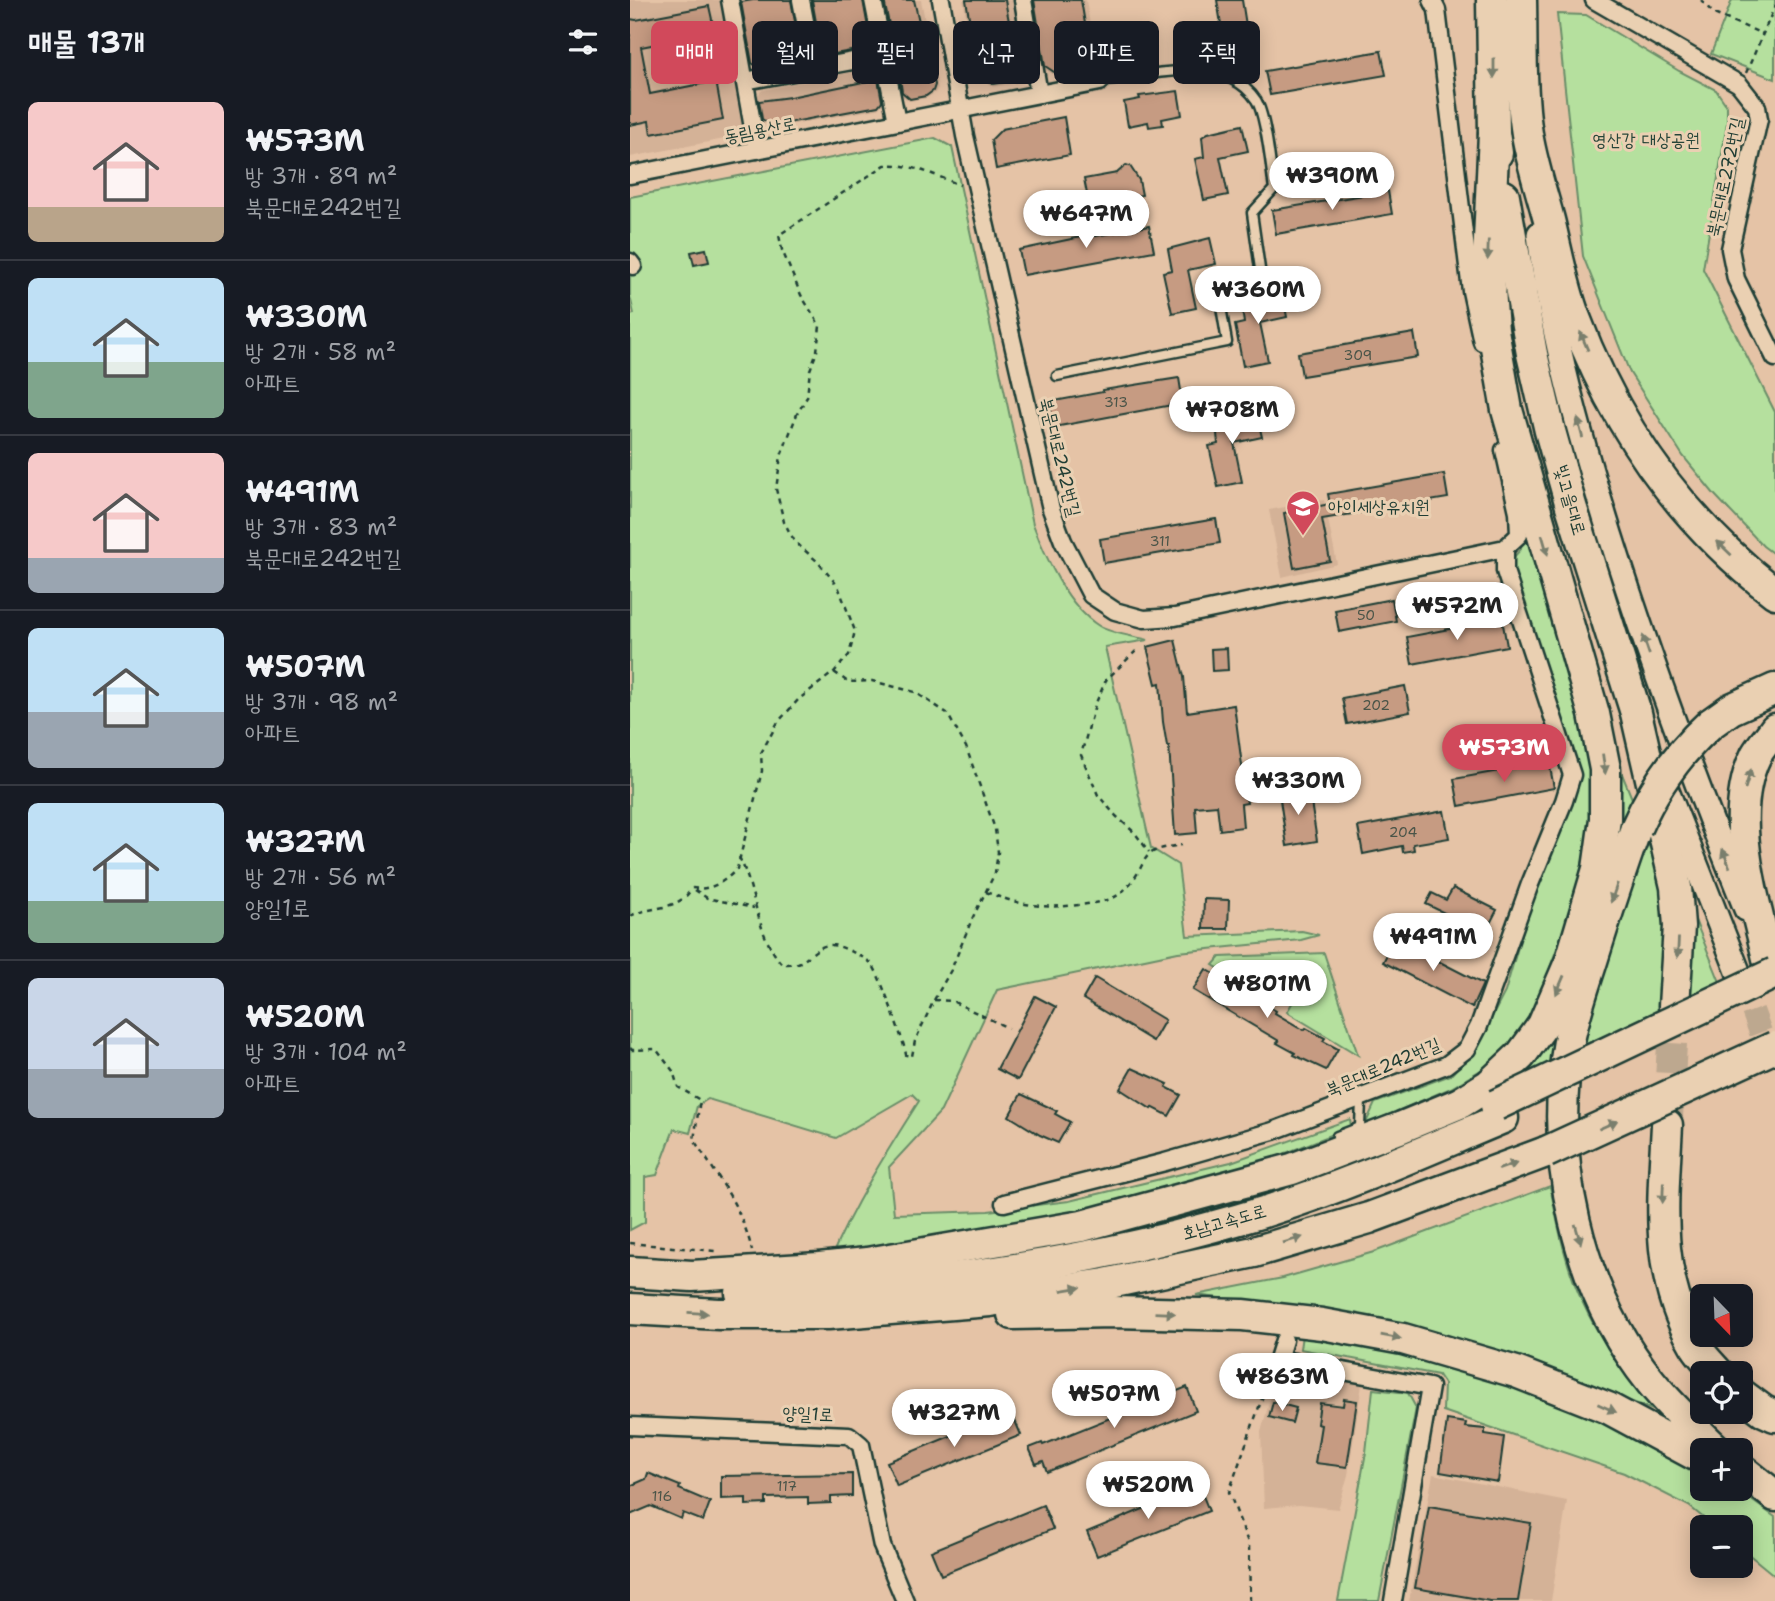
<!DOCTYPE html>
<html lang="ko">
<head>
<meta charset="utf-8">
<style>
  :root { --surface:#171b24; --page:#242831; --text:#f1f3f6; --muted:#9ea1a6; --line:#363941; --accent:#d1495b }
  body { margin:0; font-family:"Shantell Sans","Poor Story",sans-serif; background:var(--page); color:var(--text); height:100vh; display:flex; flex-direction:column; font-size:26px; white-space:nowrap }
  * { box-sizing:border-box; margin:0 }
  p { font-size:23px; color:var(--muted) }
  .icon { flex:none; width:38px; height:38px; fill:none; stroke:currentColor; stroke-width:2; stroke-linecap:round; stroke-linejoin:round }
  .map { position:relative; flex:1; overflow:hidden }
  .drawer { display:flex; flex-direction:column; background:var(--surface); width:630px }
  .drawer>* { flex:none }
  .banner { position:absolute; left:21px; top:21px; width:665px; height:63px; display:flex; gap:14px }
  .needle { width:46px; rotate:157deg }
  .fabs { position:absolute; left:1060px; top:1284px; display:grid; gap:14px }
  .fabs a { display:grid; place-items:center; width:63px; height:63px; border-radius:10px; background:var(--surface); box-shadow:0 4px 18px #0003; font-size:35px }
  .price { position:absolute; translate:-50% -60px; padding:0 16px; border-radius:24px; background:#fff; color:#222; font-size:23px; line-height:46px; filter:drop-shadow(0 2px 4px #0008) }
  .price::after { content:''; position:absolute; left:50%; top:42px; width:21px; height:16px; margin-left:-10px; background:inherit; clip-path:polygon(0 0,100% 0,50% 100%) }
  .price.active { background:var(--accent); color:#fff }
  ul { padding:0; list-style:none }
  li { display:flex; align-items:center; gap:21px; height:175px; padding:0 28px }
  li+li { border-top:2px solid var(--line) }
  li span { display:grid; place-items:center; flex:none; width:196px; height:140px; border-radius:10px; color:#555 }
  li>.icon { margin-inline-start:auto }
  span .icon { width:84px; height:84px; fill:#fffc; stroke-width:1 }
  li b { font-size:30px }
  h2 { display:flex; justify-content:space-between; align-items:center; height:84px; padding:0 28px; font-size:30px }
  .tag { padding:0 24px; border-radius:10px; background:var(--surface); box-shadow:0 4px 18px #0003; font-size:24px; line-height:63px }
  .tag.active { background:var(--accent); color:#fff }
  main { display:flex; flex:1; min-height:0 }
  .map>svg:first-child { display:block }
  .built { fill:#d4b297 }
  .green { fill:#b5e09e; stroke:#6a8e69; stroke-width:2 }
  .building { fill:#c69b82; stroke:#1f3d34; stroke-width:2 }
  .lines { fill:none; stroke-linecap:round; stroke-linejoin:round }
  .secondary-tunnel { stroke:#bda88f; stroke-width:23; stroke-dasharray:23 11; stroke-linecap:butt }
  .highway-tunnel { stroke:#bda88f; stroke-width:30; stroke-dasharray:30 15; stroke-linecap:butt }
  .lane-casing { stroke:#1f3d34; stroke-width:13 }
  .street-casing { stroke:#1f3d34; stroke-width:21 }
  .secondary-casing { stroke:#1f3d34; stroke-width:28 }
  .highway-casing { stroke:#1f3d34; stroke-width:35 }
  .path { stroke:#1f3d34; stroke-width:2.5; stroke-dasharray:5 5; stroke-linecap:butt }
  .lane { stroke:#ead0b2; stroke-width:8 }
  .street { stroke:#ead0b2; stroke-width:16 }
  .secondary { stroke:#ead0b2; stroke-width:23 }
  .highway { stroke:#ead0b2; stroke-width:30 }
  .highway-bridge-casing { stroke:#1f3d34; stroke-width:35; stroke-linecap:butt }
  .highway-bridge { stroke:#ead0b2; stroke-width:30 }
  .oneway { fill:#7a7f6d }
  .labels { text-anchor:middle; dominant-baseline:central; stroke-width:6; stroke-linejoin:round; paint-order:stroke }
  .number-label { font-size:14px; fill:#495448 }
  .street-label { font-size:18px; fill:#1f3d34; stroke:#ead0b2 }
  .park-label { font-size:18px; fill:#264539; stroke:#ead0b2 }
  .poi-label { font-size:18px; fill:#1f3d34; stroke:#ead0b2; text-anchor:start }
</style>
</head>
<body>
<main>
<section class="drawer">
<h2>매물 13개<svg class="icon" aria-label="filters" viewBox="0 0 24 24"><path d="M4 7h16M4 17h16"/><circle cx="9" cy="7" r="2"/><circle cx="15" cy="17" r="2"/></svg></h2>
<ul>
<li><span style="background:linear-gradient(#f6c9c9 75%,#b9a48a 0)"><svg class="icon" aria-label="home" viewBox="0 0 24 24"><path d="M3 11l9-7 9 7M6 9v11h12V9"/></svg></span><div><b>₩573M</b><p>방 3개 · 89 m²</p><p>북문대로242번길</p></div></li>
<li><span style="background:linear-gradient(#bfe0f5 60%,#7fa58c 0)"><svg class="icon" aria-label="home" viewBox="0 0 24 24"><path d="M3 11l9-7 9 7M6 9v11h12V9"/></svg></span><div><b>₩330M</b><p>방 2개 · 58 m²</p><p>아파트</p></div></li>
<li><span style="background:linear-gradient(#f6c9c9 75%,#9aa5b1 0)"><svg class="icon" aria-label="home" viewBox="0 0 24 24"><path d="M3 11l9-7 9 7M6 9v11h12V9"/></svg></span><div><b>₩491M</b><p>방 3개 · 83 m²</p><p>북문대로242번길</p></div></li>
<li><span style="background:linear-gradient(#bfe0f5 60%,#9aa5b1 0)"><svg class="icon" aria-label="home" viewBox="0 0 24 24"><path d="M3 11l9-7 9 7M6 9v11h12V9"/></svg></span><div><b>₩507M</b><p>방 3개 · 98 m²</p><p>아파트</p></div></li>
<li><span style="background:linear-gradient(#bfe0f5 70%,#7fa58c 0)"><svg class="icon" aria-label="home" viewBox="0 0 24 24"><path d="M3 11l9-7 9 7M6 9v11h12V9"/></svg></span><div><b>₩327M</b><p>방 2개 · 56 m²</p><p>양일1로</p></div></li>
<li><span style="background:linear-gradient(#c9d6e8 65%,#9aa5b1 0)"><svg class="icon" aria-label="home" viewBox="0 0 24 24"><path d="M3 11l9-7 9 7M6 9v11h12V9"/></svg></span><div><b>₩520M</b><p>방 3개 · 104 m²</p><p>아파트</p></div></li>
</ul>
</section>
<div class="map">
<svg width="1145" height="1601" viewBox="0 0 1145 1601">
  <rect width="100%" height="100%" fill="#e5c3a6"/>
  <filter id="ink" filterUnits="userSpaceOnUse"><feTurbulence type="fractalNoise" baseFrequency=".0143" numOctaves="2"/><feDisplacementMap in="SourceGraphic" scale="14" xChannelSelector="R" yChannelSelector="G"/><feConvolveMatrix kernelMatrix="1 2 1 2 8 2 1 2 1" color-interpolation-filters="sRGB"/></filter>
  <g filter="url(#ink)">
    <g class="built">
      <polygon points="0,0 91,0 115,127 110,136 0,157"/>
      <polygon points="251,0 291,0 308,88 305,93 296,98 279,101 269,94"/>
      <polygon points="333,0 388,0 402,72 395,82 363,87 347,75"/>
      <polygon points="400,0 456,0 467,68 424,75 412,67"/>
      <polygon points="243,68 254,75 258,98 248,109 142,128 129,120 125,99 132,90"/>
      <polygon points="694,500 707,564 652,577 639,510"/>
      <polygon points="653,1371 696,1375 732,1384 718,1475 708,1509 669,1505 634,1508 631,1432 647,1374"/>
      <polygon points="803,1474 937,1501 921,1601 779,1601"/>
    </g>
    <g class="green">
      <polygon points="1102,0 1145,0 1145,79 1081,54"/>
      <polygon points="927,14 956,15 1049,71 1086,90 1097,106 1097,123 1073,269 1145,412 1145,555 1133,546 1084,494 1053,456 1000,373 953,256"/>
      <path d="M305,138L322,147L403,524C416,558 437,606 469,626C482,634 503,636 518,640L475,647L521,848L548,865L557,936L672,931L689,935L671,940L548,952L367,990L311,1111L259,1167L264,1214L358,1211L439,1201L601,1162L720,1119L721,1127L646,1157L645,1165L448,1219L200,1260C224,1203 256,1153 289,1101L282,1094L206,1138L78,1099L67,1106L60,1133L44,1129L27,1175L15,1177V1222L0,1230V315L4,314L0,296V197Z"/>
      <polygon points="901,530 964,757 965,803 945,898 908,1001 886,1037 864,1062 821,1088 735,1125 745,1103 821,1075 846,1048 875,992 906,885 950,775 881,560 891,549 892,535"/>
      <polygon points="988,764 1003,801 978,865"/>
      <path d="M1014,840C1043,867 1035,968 1035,1007L952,1046L962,995Z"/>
      <polygon points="1063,915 1094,992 1054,1011"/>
      <polygon points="694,953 728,1055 657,1012 676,979 651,978 625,990 583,965 590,957"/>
      <polygon points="931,1008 925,1063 863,1091"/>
      <path d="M920,1186C928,1225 935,1265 952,1301C970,1341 997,1375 1023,1410L902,1363L733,1317L566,1295L653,1278L744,1252Z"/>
      <path d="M672,1335C766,1351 859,1372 948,1406C990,1423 1032,1448 1073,1468V1489H1106L1145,1517V1576L1111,1548V1528H1086L1059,1506L994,1473L813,1411L814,1384L808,1375L670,1349Z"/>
      <polygon points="743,1389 778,1393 786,1408 749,1601 708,1601 736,1452"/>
    </g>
    <g class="building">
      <polygon points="123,0 161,0 172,59 170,60 129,68 122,63 111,2"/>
      <polygon points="182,0 233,0 241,44 238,48 199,55 191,50"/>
      <polygon points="254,0 284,0 294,43 264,49"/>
      <polygon points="336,0 375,0 380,27 372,28 377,60 392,57 395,76 393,79 363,84 349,75"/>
      <polygon points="404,0 451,0 462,65 424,72 415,66"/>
      <polygon points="587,0 612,0 618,38 594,42"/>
      <polygon points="79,6 85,33 71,36 72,42 58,45 57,38 11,47 20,94 86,81 93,120 21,134 19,121 0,125 0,19 6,20"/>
      <polygon points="751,51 756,75 640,95 635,71"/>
      <polygon points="301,65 305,85 303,91 296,96 280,99 272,92 269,71"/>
      <polygon points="248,79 252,101 248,106 142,126 132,119 129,101 160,97"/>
      <polygon points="548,91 552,115 532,119 533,125 519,127 518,122 498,126 494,102 510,99 509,96"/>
      <polygon points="434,117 440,155 366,169 361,140 372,129"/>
      <polygon points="612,125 618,151 590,157 598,195 574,200 565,159 574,157 572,137 578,133"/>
      <polygon points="496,165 500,166 509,180 512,195 459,204 454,179 487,173"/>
      <polygon points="758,191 762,214 646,234 642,210"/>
      <polygon points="519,226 524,251 394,275 389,250 465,234 465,236"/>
      <polygon points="580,238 586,264 558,270 566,308 542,313 533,272 542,270 538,249"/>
      <polygon points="76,249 79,262 64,265 61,252"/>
      <polygon points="652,291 657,317 630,323 638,361 613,366 605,325 614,323 611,302 621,300 621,298"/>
      <polygon points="784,333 788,357 672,376 668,353"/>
      <polygon points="549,378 553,403 424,427 419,402 473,392 473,390"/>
      <polygon points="626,412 632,437 604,443 612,482 588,487 579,446 588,444 586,423 596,421 595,418"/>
      <polygon points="814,474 818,498 692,519 700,561 664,568 654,513 700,504 698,494"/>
      <polygon points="586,519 590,543 474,563 470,539"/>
      <polygon points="762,599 766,621 709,632 705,610"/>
      <polygon points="872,619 877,646 782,664 777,637"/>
      <polygon points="545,640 554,677 557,712 604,705 617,803 611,804 613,827 590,830 587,805 565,807 567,833 545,835 539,746 537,746 533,722 530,683 526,684 517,647"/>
      <polygon points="597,648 598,670 582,671 581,649"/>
      <polygon points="775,686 780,712 717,724 712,698"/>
      <polygon points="919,762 924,788 829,806 824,779"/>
      <polygon points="679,789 687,841 657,846 649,793"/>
      <polygon points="814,811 819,838 783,844 784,850 773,852 772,846 733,854 728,827"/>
      <polygon points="823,888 867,910 855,933 796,904 802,893 816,900"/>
      <polygon points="574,899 599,900 598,929 573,929"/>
      <polygon points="765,939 853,984 842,1008 753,962"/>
      <polygon points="576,969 646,1011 645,1013 674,1030 676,1028 695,1038 693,1041 708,1049 696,1070 664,1055 665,1053 647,1043 649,1041 563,990"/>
      <polygon points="465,978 535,1020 523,1041 453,999"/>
      <polygon points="405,996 426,1007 388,1080 367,1069"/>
      <polygon points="502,1068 538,1084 536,1087 551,1095 539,1116 522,1107 521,1109 490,1089"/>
      <polygon points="391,1094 427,1111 425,1114 440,1122 428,1143 410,1135 379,1116"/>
      <polygon points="557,1387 566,1411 417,1472 413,1461 406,1464 399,1448 412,1443 413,1445"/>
      <polygon points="714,1399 727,1401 717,1467 685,1463 691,1425 687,1424 690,1403 713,1406"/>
      <polygon points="643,1402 666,1408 662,1423 639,1417"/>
      <polygon points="381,1411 391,1435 267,1486 257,1462"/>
      <polygon points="817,1420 836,1423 835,1427 855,1429 855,1434 874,1437 868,1482 810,1472"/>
      <polygon points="18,1473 50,1486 49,1489 80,1502 73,1521 53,1513 51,1519 21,1506 0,1515 0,1486 16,1479"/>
      <polygon points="222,1474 222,1496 201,1497 201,1503 178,1504 178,1497 136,1498 136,1504 116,1505 116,1498 91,1499 91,1476"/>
      <polygon points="569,1486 579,1511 467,1556 457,1532"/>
      <polygon points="413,1505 423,1529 311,1575 301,1551"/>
      <polygon points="799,1506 901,1523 888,1601 860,1601 785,1588"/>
    </g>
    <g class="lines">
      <polyline class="secondary-tunnel" points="1111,979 1145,1072"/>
      <polyline class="highway-tunnel" points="1038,1118 1044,1006"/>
      <g class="lane-casing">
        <g id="lane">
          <path d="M427,376L597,342L589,295L615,290L632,283L622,213L644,189C641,168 636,115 626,100C594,52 516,76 470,82"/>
          <polyline points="707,1136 730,1127 731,1099"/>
        </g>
      </g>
      <g class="street-casing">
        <g id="street">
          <polyline points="100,0 127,150"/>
          <polyline points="171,0 184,68"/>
          <polyline points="243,0 267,122"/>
          <polyline points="311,0 335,136 421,509 433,541 461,595 485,611 514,619 545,617 875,548 889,535 888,512 874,450"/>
          <polyline points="393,0 409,94"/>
          <polyline points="802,0 807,10 841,291 852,342"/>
          <polyline points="964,0 1109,84 1127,107 1129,119 1100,249 1106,279 1145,358"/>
          <polyline points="115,81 255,55"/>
          <polyline points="0,175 470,82"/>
          <polyline points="0,262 3,266"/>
          <polyline points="374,1203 535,1162 643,1131 816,1065 837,1049 849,1026 900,884 934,801 942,775 875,571 875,548"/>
          <polyline points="654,1340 648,1359 800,1387 763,1601"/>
          <polyline points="0,1426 219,1435 231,1445 252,1546 275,1601"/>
        </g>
      </g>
      <g class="secondary-casing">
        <g id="secondary">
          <path d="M909,234C921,334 950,437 980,534C1020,661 1066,785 1116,909"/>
          <polyline points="1032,778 1111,979"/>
        </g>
      </g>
      <g class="highway-casing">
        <g id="highway">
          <polyline points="862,0 864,133 867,153"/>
          <path d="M891,0C892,41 890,87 896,127C900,158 911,190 919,220C927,252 933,287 945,318C986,428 1052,521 1145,593"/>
          <polyline points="874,196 902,354 920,431 941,506 1006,713 1046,887 1049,926 1044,1006"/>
          <polyline points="1080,724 1101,709 1145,689"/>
          <path d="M1006,828C990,873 975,919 961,964C953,989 944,1015 939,1041C918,1156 947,1290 1021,1382C1041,1407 1065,1429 1088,1451"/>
          <path d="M1140,967C1126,903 1095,818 1126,755C1131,746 1139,738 1145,729"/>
          <path d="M1037,1125C1033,1202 1024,1275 1065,1345C1071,1355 1081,1365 1089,1374"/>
          <polyline points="0,1272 62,1276 189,1268 237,1263 452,1226 662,1169 772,1127 830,1103 859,1085 891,1055 913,1025 941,960 968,869 975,819 975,769 964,714 877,410 863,330 858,261 864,133"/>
          <path d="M111,1293C291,1289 468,1263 640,1210C719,1185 796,1150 873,1118"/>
          <polyline points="0,1309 89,1314 198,1314 360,1301 475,1284 624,1252 739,1218 916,1152"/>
          <polyline points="383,1314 483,1312 613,1315 692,1324 773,1339 886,1372 978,1408 1073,1459"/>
          <polyline points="1111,1394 1134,1411 1145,1416"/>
          <polyline points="1111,1469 1145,1496"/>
        </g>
      </g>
      <g class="path">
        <polyline points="1071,0 1084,14 1133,34"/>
        <polyline points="1116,73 1145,6"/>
        <polyline points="506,651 476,680 465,705 451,755 468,795 486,816 505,833 519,852"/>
        <path d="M109,857C127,892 125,933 152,964C156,964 164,964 168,963C181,958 186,945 201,945C211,945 234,957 241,963C248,969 275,1044 276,1055L282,1056L285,1041L304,1000L321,970L342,919L365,873L368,852L365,829L336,747L317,713L285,692L242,681L218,682L204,672"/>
        <path d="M62,888C81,891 94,882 107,869L132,771L131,753L148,722L169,699L204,672L219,655L225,631L208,586L187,561L165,542L154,522L146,489L151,456L167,414L177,397L180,370L187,351L190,326L171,295L152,250L149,235L255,165C280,163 307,176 330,185"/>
        <polyline points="65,890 77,898 124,908"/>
        <path d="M356,892C394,907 417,909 457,904C471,902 486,900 496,888C523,860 503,851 552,845"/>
        <path d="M0,916C22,905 48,912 62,888"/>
        <polyline points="304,1000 322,1001 378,1028"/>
        <path d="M0,1048L2,1050L26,1049L43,1071L48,1087L70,1100L64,1140C86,1174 113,1209 122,1251"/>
        <polyline points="0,1243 85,1251"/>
        <polyline points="620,1601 619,1545 599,1492 642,1370"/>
      </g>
      <use href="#lane" class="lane"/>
      <use href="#street" class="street"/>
      <use href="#secondary" class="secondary"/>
      <use href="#highway" class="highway"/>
      <g class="highway-bridge-casing">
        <g id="highway-bridge">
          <path d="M1006,828C1024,787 1047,754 1080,724"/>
          <polyline points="866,1105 1145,973"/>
          <polyline points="916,1152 1145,1047"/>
        </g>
      </g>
      <use href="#highway-bridge" class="highway-bridge"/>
    </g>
    <defs><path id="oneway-solid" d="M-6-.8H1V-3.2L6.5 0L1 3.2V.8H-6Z" transform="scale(1.75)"/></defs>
    <g class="oneway">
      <use href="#oneway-solid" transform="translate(864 68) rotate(90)"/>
      <use href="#oneway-solid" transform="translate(858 250) rotate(92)"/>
      <use href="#oneway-solid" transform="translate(954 341) rotate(-113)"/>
      <use href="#oneway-solid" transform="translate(950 428) rotate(-105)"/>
      <use href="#oneway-solid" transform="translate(915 545) rotate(74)"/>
      <use href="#oneway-solid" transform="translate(1094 548) rotate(-136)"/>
      <use href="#oneway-solid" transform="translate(1016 645) rotate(-109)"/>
      <use href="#oneway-solid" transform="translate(974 764) rotate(82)"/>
      <use href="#oneway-solid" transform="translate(1118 779) rotate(-73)"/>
      <use href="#oneway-solid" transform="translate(1096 858) rotate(-112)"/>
      <use href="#oneway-solid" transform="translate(984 893) rotate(109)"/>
      <use href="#oneway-solid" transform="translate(1048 948) rotate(93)"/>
      <use href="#oneway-solid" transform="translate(930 985) rotate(113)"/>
      <use href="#oneway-solid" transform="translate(978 1125) rotate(-24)"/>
      <use href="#oneway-solid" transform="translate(878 1166) rotate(-20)"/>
      <use href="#oneway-solid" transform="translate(1033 1193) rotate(92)"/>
      <use href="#oneway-solid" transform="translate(948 1234) rotate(74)"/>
      <use href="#oneway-solid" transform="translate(663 1240) rotate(-16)"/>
      <use href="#oneway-solid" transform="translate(441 1289) rotate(-9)"/>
      <use href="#oneway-solid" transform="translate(68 1313) rotate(3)"/>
      <use href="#oneway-solid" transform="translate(535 1313) rotate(2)"/>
      <use href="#oneway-solid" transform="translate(761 1337) rotate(10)"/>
      <use href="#oneway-solid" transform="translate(977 1408) rotate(24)"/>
    </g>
  </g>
  <defs>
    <g id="school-pin" transform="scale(1.75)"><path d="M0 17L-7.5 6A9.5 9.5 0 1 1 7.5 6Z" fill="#d1495b" stroke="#ead0b2"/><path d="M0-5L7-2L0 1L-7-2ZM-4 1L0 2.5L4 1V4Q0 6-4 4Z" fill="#fff"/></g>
  </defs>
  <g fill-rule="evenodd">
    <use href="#school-pin" x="673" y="507"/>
  </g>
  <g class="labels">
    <g class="number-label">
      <text x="728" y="355">309</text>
      <text x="486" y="402">313</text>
      <text x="530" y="541">311</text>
      <text x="736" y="615">50</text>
      <text x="746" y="705">202</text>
      <text x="773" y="832">204</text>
      <text x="157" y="1486">117</text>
      <text x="32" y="1496">116</text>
    </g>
    <g class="street-label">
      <text transform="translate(130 130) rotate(-11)">동림용산로</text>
      <text transform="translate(1095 177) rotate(-78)">북문대로272번길</text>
      <text transform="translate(430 457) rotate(76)">북문대로242번길</text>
      <text transform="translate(940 500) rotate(74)">빛고을대로</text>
      <text transform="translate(753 1067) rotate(-23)">북문대로242번길</text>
      <text transform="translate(594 1222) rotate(-16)">호남고속도로</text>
      <text transform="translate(178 1414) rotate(2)">양일1로</text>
    </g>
    <g class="park-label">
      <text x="1016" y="140">영산강 대상공원</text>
    </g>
    <g class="poi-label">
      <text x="698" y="507">아이세상유치원</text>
    </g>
  </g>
</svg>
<div class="fabs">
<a><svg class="needle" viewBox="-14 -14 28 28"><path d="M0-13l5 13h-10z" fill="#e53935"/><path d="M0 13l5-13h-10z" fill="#9ea1a6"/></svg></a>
<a><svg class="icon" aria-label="locate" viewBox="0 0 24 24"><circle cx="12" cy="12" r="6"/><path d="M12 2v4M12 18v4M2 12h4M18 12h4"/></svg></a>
<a>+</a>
<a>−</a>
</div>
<b class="price" style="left:702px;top:212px">₩390M</b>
<b class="price" style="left:456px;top:250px">₩647M</b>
<b class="price" style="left:628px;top:326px">₩360M</b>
<b class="price" style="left:602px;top:446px">₩708M</b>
<b class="price" style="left:827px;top:642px">₩572M</b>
<b class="price active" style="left:874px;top:784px">₩573M</b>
<b class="price" style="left:668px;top:817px">₩330M</b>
<b class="price" style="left:803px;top:973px">₩491M</b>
<b class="price" style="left:637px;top:1020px">₩801M</b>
<b class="price" style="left:652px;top:1413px">₩863M</b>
<b class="price" style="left:484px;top:1430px">₩507M</b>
<b class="price" style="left:324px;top:1449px">₩327M</b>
<b class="price" style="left:518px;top:1521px">₩520M</b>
<div class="banner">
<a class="tag active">매매</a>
<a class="tag">월세</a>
<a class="tag">필터</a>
<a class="tag">신규</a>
<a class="tag">아파트</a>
<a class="tag">주택</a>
</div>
</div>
</main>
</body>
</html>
